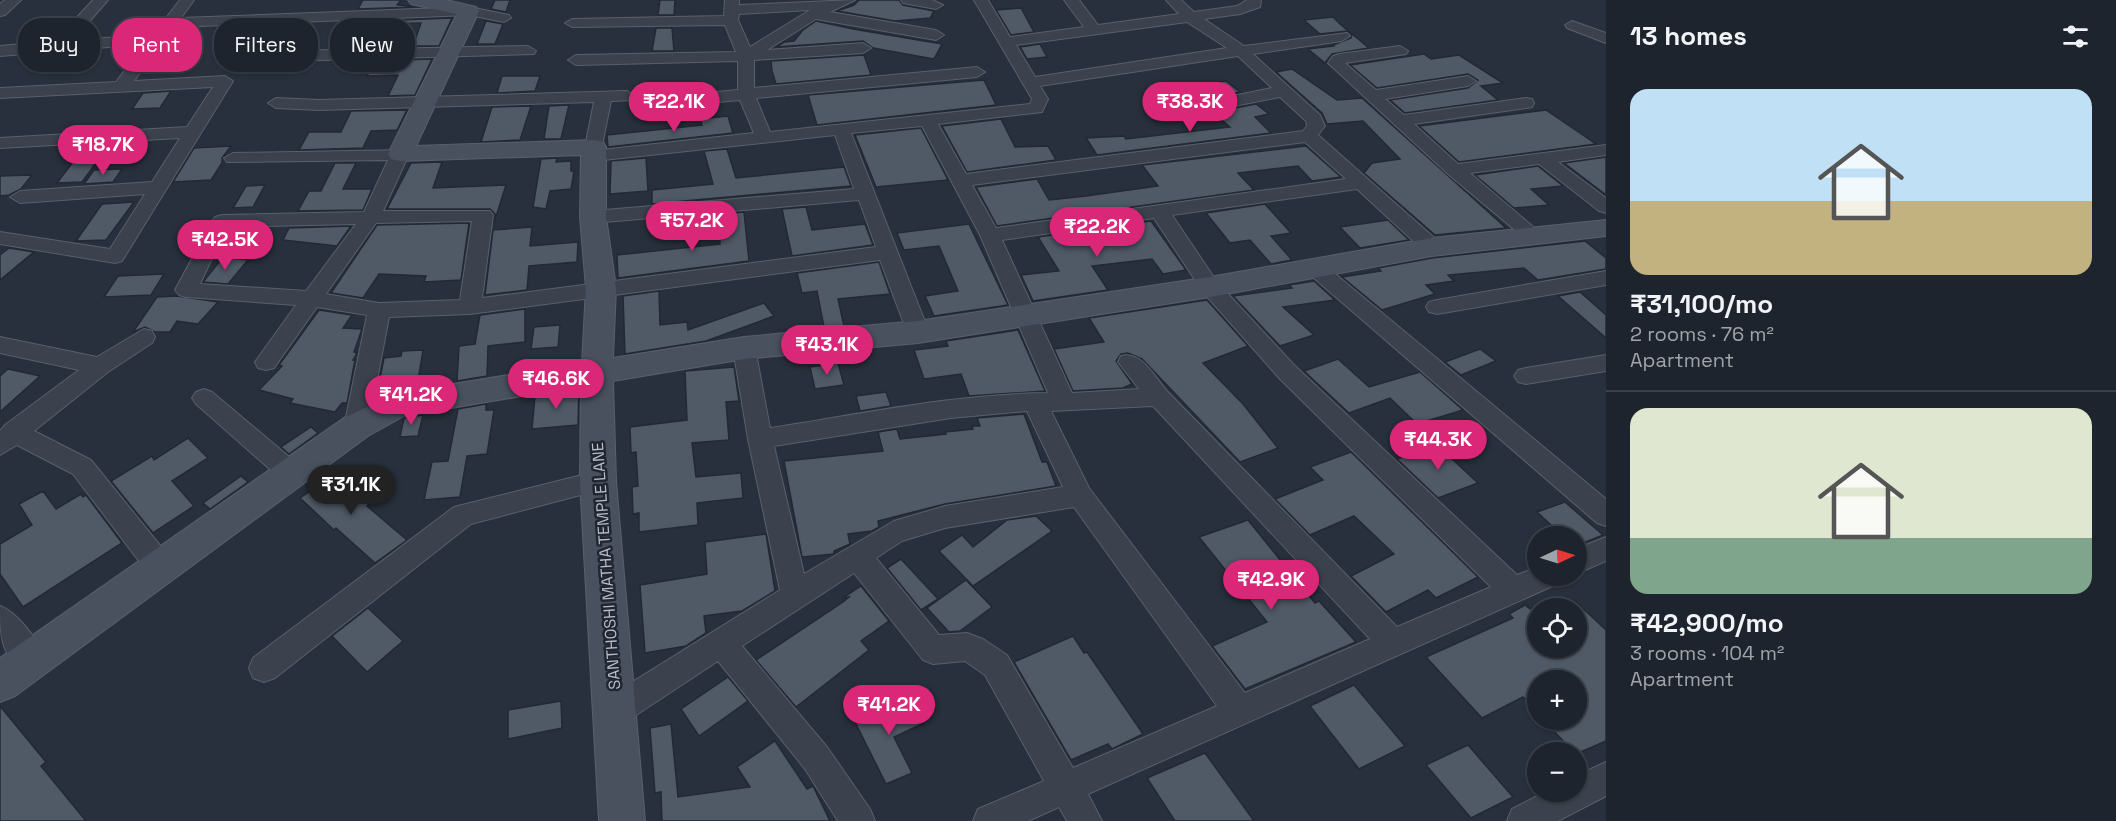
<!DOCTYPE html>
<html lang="en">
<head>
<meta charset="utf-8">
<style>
  :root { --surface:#1d242d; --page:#2a3039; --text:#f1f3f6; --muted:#a0a4aa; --line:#3b4149; --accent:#db2777 }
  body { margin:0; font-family:"Space Grotesk",sans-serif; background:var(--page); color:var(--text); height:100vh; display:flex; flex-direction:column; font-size:22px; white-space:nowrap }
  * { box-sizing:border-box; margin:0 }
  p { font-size:20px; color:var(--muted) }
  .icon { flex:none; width:33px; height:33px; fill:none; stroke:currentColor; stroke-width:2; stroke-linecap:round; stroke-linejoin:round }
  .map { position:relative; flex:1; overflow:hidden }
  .drawer { display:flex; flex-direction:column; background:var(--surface); width:510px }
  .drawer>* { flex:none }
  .guide { position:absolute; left:18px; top:18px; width:570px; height:54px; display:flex; gap:12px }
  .needle { width:39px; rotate:86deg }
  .fabs { position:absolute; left:1527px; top:526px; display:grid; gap:12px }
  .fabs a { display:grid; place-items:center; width:60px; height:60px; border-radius:50%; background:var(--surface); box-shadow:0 2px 4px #0004,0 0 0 2px var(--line); font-size:30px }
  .price { position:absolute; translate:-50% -51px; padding:0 14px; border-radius:21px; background:var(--accent); color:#fff; font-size:20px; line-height:39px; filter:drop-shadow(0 2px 3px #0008) }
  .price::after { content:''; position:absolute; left:50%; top:36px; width:18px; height:14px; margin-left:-9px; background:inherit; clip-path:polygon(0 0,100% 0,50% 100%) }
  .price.current { background:#222; color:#fff }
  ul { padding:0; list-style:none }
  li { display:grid; align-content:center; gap:12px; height:318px; padding:0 24px }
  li+li { border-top:2px solid var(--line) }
  li span { display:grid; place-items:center; height:186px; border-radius:18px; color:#555 }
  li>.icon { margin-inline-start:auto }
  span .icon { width:108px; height:108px; fill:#fffc; stroke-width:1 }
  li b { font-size:26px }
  h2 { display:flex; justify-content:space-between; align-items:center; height:72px; padding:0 24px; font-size:26px }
  .chip { padding:0 21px; border-radius:24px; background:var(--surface); box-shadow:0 2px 4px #0004,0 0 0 2px var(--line); font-size:21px; line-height:54px }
  .chip.current { background:var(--accent); color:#fff }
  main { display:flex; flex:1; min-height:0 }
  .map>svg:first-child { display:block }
  .building { fill:#505a67; stroke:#222934; stroke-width:1.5 }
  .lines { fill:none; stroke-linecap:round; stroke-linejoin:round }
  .street-casing { stroke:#59606b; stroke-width:2 }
  .secondary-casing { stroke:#59606b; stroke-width:2 }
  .street { fill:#3b424d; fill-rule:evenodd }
  .secondary { fill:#49515f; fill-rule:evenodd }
  .labels { text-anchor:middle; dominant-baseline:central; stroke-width:5; stroke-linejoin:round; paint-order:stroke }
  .street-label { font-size:16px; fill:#b7bdc8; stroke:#202732 }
</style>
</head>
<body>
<main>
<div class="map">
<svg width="1606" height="821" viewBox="0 0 1606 821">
  <rect width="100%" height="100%" fill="#27303c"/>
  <g class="building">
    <polygon points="363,0 401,0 397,5 414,7 358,9"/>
    <polygon points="495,0 510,0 506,12 491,9"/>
    <polygon points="660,0 675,0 674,15 658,15"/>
    <polygon points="859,0 899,0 903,5 934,11 930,18 895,21 837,11 854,5"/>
    <polygon points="1021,8 1034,32 1011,35 996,10"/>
    <polygon points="1333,17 1340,24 1369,48 1332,54 1325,63 1308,49 1334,46 1333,45 1351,38 1352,34 1347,31 1320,34 1304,20"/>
    <polygon points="452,18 439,46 413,46 421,23 389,24 385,31 365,32 371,21"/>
    <polygon points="486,21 503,24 495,44 477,44"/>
    <polygon points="816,21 853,29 942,44 934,59 873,48 863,41 776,47 784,42 794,41 803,30"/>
    <polygon points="672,28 674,51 652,51 656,28"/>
    <polygon points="1040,44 1047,57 1027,59 1020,47"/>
    <polygon points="1424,54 1431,59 1459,55 1503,83 1481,86 1498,100 1405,113 1390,100 1468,88 1478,80 1468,74 1377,88 1350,65"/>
    <polygon points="864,55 871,75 776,84 772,71 771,61"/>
    <polygon points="432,59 415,95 388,96 398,75 367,76 375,61"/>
    <polygon points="1292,69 1337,100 1362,98 1506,228 1435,235 1364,173 1372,163 1400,159 1363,121 1327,124 1322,113 1276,72"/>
    <polygon points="502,76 540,76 535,91 497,93"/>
    <polygon points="984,80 996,105 817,125 808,95"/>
    <polygon points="1226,81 1240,92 1219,96 1205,85"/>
    <polygon points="171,91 160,108 132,109 143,93"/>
    <polygon points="1256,104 1269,114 1255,117 1271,133 1097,155 1086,138 1124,136 1126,139 1230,127 1207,108 1219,111"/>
    <polygon points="569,105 561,139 544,139 549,106"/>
    <polygon points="531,106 520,140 481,142 492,107"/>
    <polygon points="407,110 397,130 371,131 363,148 299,150 309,132 341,132 351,111"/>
    <polygon points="1546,110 1596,144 1459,162 1419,126"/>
    <polygon points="728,116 733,133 608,147 607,135 702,125 700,119"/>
    <polygon points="1001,119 1015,147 1048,146 1056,160 967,172 942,126"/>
    <polygon points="921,128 948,180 876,187 855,135"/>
    <polygon points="231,146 222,158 222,163 211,180 173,182 194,148"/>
    <polygon points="1306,146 1341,177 1312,181 1298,166 1238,173 1254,190 997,226 976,187 1037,179 1049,200 1086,196 1158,186 1142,165"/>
    <polygon points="106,149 82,182 57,183 82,150"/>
    <polygon points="727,149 736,178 844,167 851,186 652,204 652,190 713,184 704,151"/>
    <polygon points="1606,157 1606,195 1564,163"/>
    <polygon points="557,158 556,162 571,161 571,171 574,171 571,189 550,191 546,209 533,207 541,159"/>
    <polygon points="646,158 648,191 610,194 611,161"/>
    <polygon points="442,162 433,188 506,185 494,223 495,214 490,209 387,209 411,163"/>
    <polygon points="335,163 356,163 343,189 372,189 363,210 298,211 309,191 321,191"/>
    <polygon points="1538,166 1563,186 1531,189 1549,205 1514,208 1475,175"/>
    <polygon points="122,169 113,182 84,184 94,170"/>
    <polygon points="32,175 21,189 9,195 0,196 0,176"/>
    <polygon points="265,185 253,207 233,208 246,186"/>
    <polygon points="134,202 106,240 76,241 102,204"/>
    <polygon points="1265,204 1291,233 1271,236 1292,260 1271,264 1250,240 1230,243 1206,213"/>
    <polygon points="806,207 812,230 865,224 873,245 792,256 782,209"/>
    <polygon points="744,212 749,261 618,278 617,255 720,244 718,214"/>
    <polygon points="1388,220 1409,240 1360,248 1340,227"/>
    <polygon points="1151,221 1186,270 1163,274 1152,259 1092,266 1108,290 1033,301 1021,275 1059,271 1038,237"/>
    <polygon points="469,223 461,280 424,282 426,276 379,274 363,298 331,293 377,225"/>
    <polygon points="969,224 1008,305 934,316 925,296 958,291 939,246 904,250 897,233"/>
    <polygon points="351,226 337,246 283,240 289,228"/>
    <polygon points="532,227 530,246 578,242 577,262 529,266 527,290 485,295 493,230"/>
    <polygon points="1585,241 1606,258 1606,269 1538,280 1524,268 1448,275 1454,281 1426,285 1435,294 1382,310 1342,277 1381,271 1378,268 1432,258"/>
    <polygon points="9,248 34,252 0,280 0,255"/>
    <polygon points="223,257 248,260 228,284 203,282"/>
    <polygon points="879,262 890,294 838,299 844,326 824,327 817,291 802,293 797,273"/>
    <polygon points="164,274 151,295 104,297 118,276"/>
    <polygon points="1314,281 1335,300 1283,307 1314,335 1280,346 1233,296 1292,288 1289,285"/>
    <polygon points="659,291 660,325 687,322 688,330 764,303 774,316 706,341 625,354 623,296"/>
    <polygon points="1580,292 1606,315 1606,338 1558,296"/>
    <polygon points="177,296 218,302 198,324 177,321 170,332 155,332 145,327 133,332 157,297"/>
    <polygon points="1207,300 1248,346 1203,363 1243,404 1278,448 1240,462 1142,359 1128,353 1121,354 1116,361 1132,384 1123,388 1073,391 1054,349 1104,342 1089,318"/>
    <polygon points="525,309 525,342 488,346 487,376 457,381 459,346 475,344 480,315"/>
    <polygon points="319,310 352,315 343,328 362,329 354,352 357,353 353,360 355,360 347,403 342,403 335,412 290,403 293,399 259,390 282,366 279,365"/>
    <polygon points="560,325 558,347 531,349 534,327"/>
    <polygon points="1018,330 1045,391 969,396 961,374 924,379 914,350 948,346 946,341"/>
    <polygon points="1480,349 1496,361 1461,375 1445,362"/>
    <polygon points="423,350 417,387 397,391 376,399 384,358 401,356 402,351"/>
    <polygon points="1338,359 1369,387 1420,372 1463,410 1417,424 1390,398 1349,413 1304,371"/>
    <polygon points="838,363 844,385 815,389 810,367"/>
    <polygon points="734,367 739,401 726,402 729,440 692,443 696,477 741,473 743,498 697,503 698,525 639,532 639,513 633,514 632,487 638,486 636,452 631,453 630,427 687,420 685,371"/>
    <polygon points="8,369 40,376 0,412 0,376"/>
    <polygon points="579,389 578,425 532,429 535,396"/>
    <polygon points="886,392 891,406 860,411 856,396"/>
    <polygon points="486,404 486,410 494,410 487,454 467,456 460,497 424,500 432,462 448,461 458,409"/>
    <polygon points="1024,414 1042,462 1047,462 1056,486 945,504 878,521 879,527 872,531 848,534 850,544 834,551 834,554 802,557 784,461 883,451 878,432 897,429 900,439 946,434 945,432 973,429 972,426 980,426 977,418"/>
    <polygon points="423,415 418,436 400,437 404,418"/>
    <polygon points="311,427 318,433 289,454 281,447"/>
    <polygon points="188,438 208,458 172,481 194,506 153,533 111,481 152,456 154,460"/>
    <polygon points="1437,445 1478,483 1438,498 1397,459"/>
    <polygon points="1351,452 1478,577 1436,598 1428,590 1386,612 1351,576 1394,554 1354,516 1310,535 1275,499 1323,480 1310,467"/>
    <polygon points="328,468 369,504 367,506 407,540 375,563 336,528 334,530 300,498 312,490 306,484"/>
    <polygon points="241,476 248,482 210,509 203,503"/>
    <polygon points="43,491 56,509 81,494 83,497 86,495 122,543 23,607 0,574 0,544 32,525 19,504"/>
    <polygon points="1565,502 1603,535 1576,546 1576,537 1564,537 1537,512"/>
    <polygon points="1036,516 1052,531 973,586 939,551 962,535 973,547 1007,520"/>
    <polygon points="1248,520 1315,603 1319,601 1356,642 1245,689 1212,646 1267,622 1199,537"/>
    <polygon points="766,534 775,591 742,611 704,616 706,633 686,646 645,653 640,585 707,574 705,542"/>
    <polygon points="901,559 938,599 921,610 887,568"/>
    <polygon points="966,580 992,607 960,631 949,632 927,608"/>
    <polygon points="861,586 889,621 861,641 869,650 796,707 756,660 843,602 849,597 843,598"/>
    <polygon points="1576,602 1606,630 1606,741 1576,754 1543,720 1576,720 1576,681 1538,681 1538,714 1523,697 1482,718 1426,657 1513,618 1509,614 1525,605 1530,609 1538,606 1538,648 1576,648"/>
    <polygon points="368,608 403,641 367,672 332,636"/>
    <polygon points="1073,636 1084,653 1087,652 1143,734 1112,749 1108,744 1071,760 1014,662"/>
    <polygon points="728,677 748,701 699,736 681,709"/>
    <polygon points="1354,685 1405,746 1359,769 1310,706"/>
    <polygon points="908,695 924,723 894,737 912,773 886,784 854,720"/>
    <polygon points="561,701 562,728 508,739 508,710"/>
    <polygon points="0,706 46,762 41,766 86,821 0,821"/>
    <polygon points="671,724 678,797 750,787 737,767 775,741 807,789 813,786 830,821 662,821 661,792 655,793 650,728"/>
    <polygon points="1468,745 1513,797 1471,818 1426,765"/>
    <polygon points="1205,753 1254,821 1175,821 1147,778"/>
  </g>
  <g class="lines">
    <g class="street-casing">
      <g id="street">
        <polygon points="5,0 21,0 5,15 0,16 0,4"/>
        <polygon points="93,0 108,0 73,40 153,35 180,0 194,0 181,18 469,7 509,15 511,18 504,22 469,15 174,27 134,81 225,76 233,81 122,261 115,263 0,244 0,232 110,249 145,194 20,203 10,197 20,191 152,182 180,138 0,148 0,138 187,127 213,87 0,98 0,88 116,82 145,44 0,56 0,46 55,41"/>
        <path d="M725,0H739V5L855,0L830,12L936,30L944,35L936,40L816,19L767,50L863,43L871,48L863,53L754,60V88L977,67L985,72L977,77L756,98L770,132L1030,104L1032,99L974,0H988L1010,37L1084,27L1064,0H1079L1098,25L1179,14L1166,0H1181L1194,12L1237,6L1247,0H1261L1260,7L1240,14L1204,19L1244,46L1347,33L1350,36L1342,41L1253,54L1320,115L1325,126L1318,135L1439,242L1442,247L1439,252H1425L1357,189L1172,215L1217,282L1295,366L1517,575L1538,567V576H1559L1555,585L1088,794L1102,821H1067L1059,807L1028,821H973L978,809L1044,781L985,675L965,661L933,664L923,660L854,573L742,646L827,747L870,809L875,821H838L805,769L718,661L627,721L616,725L605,721L600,710L605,699L780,590L748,439L733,348L736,342L744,340L752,342L755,348L770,428C862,414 955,394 1048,393L980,235L922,126L851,133L929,332L926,337L918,340L910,337L907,332L880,260L470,314L389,317L368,427L365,434L356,436L347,434L344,427L367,315L317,307L274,368L266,370L258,368L255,362L296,305L186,297L179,295L175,290L195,253H209L212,258L200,284L306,291L356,224L222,227L215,225L212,221L215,217L222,215L364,212L388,160L227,162L224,158L233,153L406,150L409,154L383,211H490L493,215L482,298L876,247L859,200L593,223L586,221L583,217L586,213L593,211L854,189L835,135L594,161L585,156L590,151L585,147L594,102L319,110L276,108L268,103L276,98L319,100L627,91L635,96L633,100L611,101L601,150L754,133L740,100L652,108L644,103L652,98L738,90V61L576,65L568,60L576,55L736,52L725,25L572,27L565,23L572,19L724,16ZM810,10L750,47L738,20L739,14ZM1187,22L1227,48L1035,77L1016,45ZM1238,56L1272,88L1213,100L1211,104L1213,108L1219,109L1280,97L1306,121L1307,126L1303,131L966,174L938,124L1042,112L1048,99L1040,86ZM1305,142L1346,179L996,228L972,185ZM1154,218L1203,292L1279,378L1491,587L1397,627L1167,391C1155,377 1141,350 1121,356L1118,362L1139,389L1072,393L1002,240ZM472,221L460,300L379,303L326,294L376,223ZM1153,406L1370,639L1245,693L1089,488L1051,411ZM1027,411L1063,487L945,506L894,521L804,574L774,446L951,418ZM1074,507L1217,706L1073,768L1007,655L983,639L967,633L939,635L876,558L902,541L945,528Z"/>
        <polygon points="901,0 932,0 943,5 936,9 903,3"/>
        <polygon points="1572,21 1606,33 1606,43 1567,28 1565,25"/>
        <polygon points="528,46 536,51 534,54 287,61 279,56 287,51"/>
        <polygon points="1400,46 1408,51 1406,54 1345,63 1376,90 1468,76 1476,81 1468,86 1385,99 1404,115 1526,98 1532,99 1534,103 1532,107 1526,108 1414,124 1458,164 1606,145 1606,155 1558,162 1606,198 1606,213 1599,211 1539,164 1470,173 1545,237 1542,241 1528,241 1448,174 1328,63 1333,56 1339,54"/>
        <polygon points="1315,261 1322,263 1606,499 1606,526 1597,523 1308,273 1305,268 1308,263"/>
        <polygon points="1606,271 1606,285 1437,314 1429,312 1426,307 1429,302 1437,300"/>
        <polygon points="144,329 152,331 155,337 152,343 108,372 34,431 91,460 171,559 175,568 171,577 161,580 151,577 73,474 17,445 0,455 0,431 5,425 79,370 0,353 0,337 97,357"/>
        <polygon points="1606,355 1606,371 1526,384 1518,382 1514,376 1518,370 1526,368"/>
        <polygon points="204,389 212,392 300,466 304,473 300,480 291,483 282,480 196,404 192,398 196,392"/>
        <polygon points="598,471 607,474 611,481 607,488 471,524 275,678 264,682 253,678 249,668 253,658 454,507"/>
        <polygon points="1606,537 1606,561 1576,574 1576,549"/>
        <path d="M0,606C19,613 38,641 46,659L42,669L31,673C0,661 0,634 0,606Z"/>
        <polygon points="1606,762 1606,796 1558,821 1507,821 1512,809 1545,792 1576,792 1576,776"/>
      </g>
    </g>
    <g class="secondary-casing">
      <polygon id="secondary" points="408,0 446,0 476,7 479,11 416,146 594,140 603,142 606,147 606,217 616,288 613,358 744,337 918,321 1210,277 1432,238 1606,220 1606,236 1432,256 1210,297 918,343 744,359 613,381 616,481 645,821 599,821 580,481 581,386 404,416 368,436 15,696 0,702 0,658 344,418 397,393 582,363 586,288 580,217 581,155 400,161 391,159 388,154 457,14 411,4"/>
    </g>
    <use href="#street" class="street"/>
    <use href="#secondary" class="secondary"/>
  </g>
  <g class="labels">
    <g class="street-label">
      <text transform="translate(606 566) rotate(-94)">SANTHOSHI MATHA TEMPLE LANE</text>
    </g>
  </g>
</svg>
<div class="fabs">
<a><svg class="needle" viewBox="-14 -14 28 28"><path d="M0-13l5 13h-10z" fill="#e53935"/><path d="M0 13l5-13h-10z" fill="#a0a4aa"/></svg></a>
<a><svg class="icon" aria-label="locate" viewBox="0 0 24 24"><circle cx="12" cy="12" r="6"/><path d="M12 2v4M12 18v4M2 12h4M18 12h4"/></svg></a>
<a>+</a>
<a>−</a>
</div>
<b class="price" style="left:674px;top:133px">₹22.1K</b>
<b class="price" style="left:1190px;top:133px">₹38.3K</b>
<b class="price" style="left:103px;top:176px">₹18.7K</b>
<b class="price" style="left:692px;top:252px">₹57.2K</b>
<b class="price" style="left:1097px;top:258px">₹22.2K</b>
<b class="price" style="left:225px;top:271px">₹42.5K</b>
<b class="price" style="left:827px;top:376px">₹43.1K</b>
<b class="price" style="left:556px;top:410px">₹46.6K</b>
<b class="price" style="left:411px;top:426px">₹41.2K</b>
<b class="price" style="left:1438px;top:471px">₹44.3K</b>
<b class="price current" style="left:351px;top:516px">₹31.1K</b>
<b class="price" style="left:1271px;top:611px">₹42.9K</b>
<b class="price" style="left:889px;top:736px">₹41.2K</b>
<div class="guide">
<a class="chip">Buy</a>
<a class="chip current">Rent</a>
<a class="chip">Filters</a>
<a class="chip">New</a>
</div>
</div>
<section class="drawer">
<h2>13 homes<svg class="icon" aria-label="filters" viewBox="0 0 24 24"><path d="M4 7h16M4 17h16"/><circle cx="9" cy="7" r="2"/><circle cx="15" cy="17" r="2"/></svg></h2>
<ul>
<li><span style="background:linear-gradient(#bfe0f5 60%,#c2b280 0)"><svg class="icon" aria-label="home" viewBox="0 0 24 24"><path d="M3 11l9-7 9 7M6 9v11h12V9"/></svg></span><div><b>₹31,100/mo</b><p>2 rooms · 76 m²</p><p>Apartment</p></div></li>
<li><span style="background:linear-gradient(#dfe7d0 70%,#7fa58c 0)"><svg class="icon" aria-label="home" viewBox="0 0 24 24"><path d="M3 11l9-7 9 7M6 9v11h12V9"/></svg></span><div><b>₹42,900/mo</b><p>3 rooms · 104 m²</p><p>Apartment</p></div></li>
</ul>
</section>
</main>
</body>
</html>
